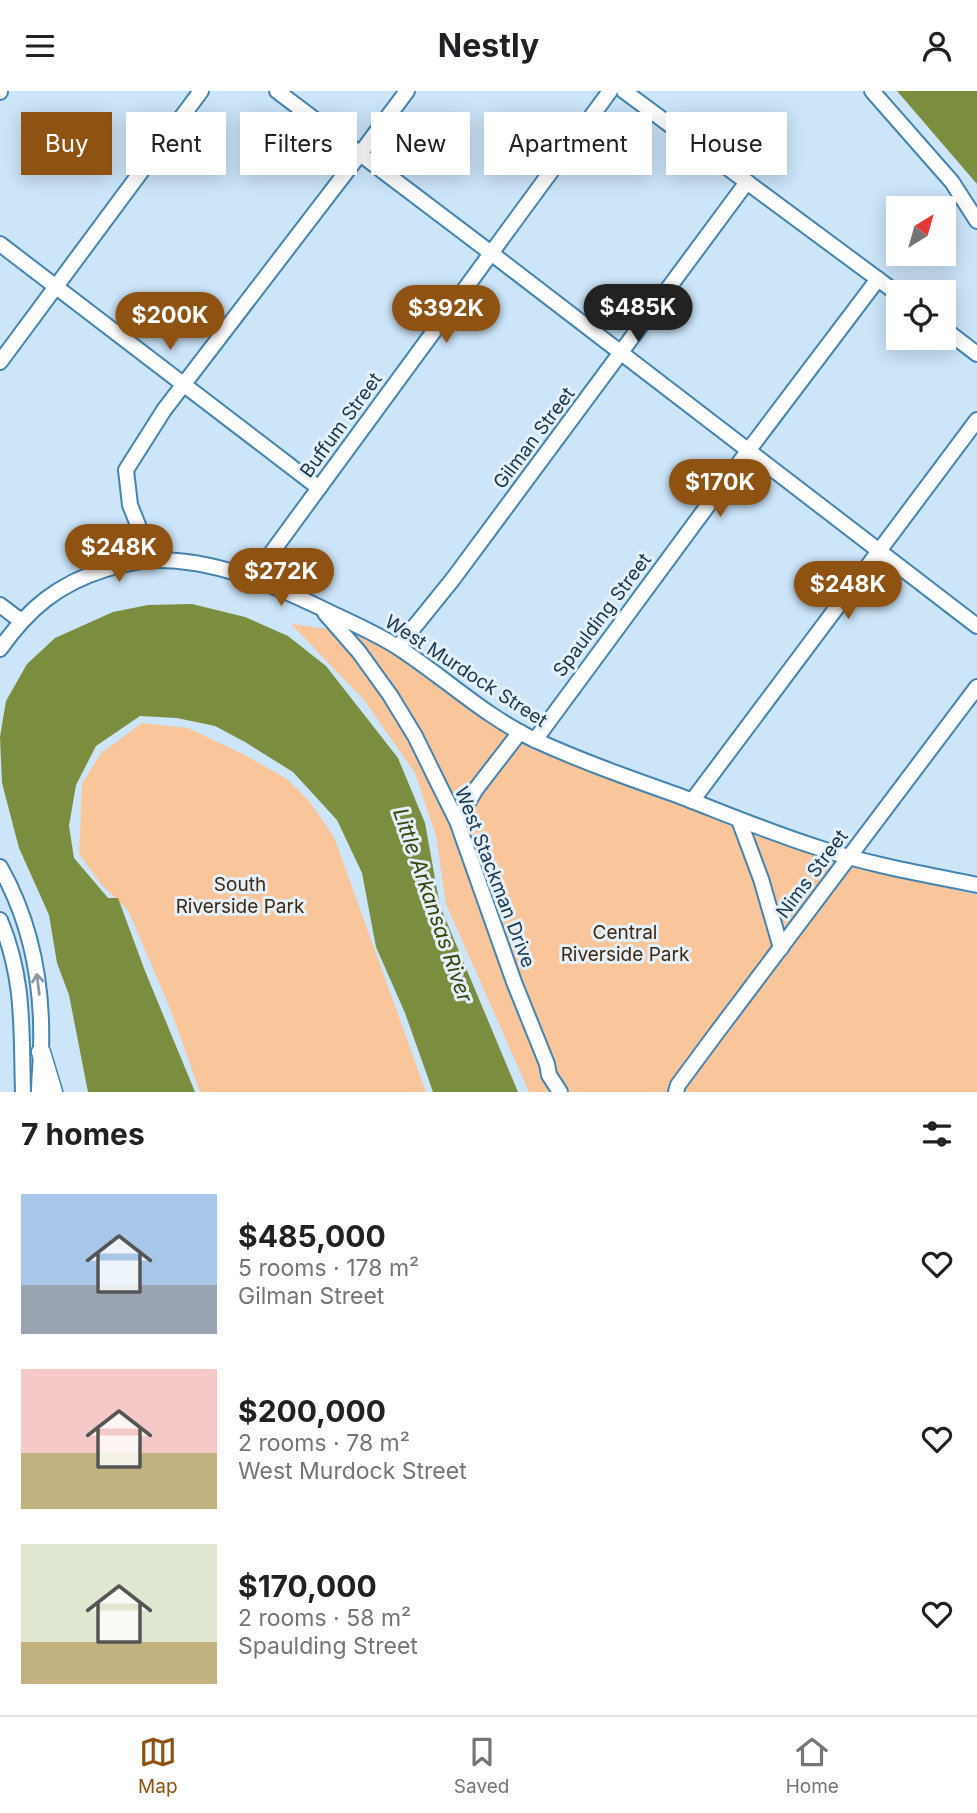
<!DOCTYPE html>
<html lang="en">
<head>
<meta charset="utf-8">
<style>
  :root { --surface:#fff; --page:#f2f2f2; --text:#202124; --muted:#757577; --line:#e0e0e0; --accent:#8e5212 }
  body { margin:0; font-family:Inter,sans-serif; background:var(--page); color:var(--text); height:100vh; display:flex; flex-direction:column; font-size:26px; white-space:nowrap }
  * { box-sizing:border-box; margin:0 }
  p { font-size:23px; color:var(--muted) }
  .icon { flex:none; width:38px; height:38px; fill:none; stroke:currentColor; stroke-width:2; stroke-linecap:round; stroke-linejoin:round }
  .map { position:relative; height:1001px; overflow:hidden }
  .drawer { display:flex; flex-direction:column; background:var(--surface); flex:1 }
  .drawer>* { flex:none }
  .banner { position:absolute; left:21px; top:21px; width:936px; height:63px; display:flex; gap:14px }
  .needle { width:46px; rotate:37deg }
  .fabs { position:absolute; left:886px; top:105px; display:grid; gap:14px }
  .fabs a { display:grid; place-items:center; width:70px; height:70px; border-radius:0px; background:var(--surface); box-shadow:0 4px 18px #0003; font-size:35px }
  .price { position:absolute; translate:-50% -60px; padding:0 16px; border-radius:24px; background:var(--accent); color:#fff; font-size:23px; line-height:46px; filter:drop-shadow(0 2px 4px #0008) }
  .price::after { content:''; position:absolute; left:50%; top:42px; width:21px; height:16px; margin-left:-10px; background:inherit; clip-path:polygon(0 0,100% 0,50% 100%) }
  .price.selected { background:#222; color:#fff }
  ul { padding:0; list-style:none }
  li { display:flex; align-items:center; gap:21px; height:175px; padding:0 21px }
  li span { display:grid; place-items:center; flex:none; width:196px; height:140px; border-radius:0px; color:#555 }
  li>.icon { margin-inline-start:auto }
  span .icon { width:84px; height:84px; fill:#fffc; stroke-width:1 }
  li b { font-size:30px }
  h2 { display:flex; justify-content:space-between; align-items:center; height:84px; padding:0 21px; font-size:30px }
  .chip { padding:0 24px; border-radius:0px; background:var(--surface); box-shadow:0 4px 18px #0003; font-size:24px; line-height:63px }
  .chip.selected { background:var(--accent); color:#fff }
  header { display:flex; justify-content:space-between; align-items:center; height:91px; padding:0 21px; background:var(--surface); font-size:32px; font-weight:700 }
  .dock { display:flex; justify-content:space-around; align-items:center; height:98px; border-top:2px solid var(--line); background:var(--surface); font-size:19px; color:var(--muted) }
  .dock a { display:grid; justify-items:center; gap:4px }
  .dock .selected { color:var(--accent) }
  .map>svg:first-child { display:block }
  .green { fill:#f9c69c }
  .water { fill:#7b8e3f }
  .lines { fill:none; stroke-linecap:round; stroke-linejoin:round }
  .minor-casing { stroke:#4584b0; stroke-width:18 }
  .major-casing { stroke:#4584b0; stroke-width:21 }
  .minor { stroke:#fff; stroke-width:14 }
  .major { stroke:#fff; stroke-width:18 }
  .oneway { stroke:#8d9aa4 }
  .labels { text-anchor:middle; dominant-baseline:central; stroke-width:6; stroke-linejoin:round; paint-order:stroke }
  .street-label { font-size:19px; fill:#1b3548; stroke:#e4f1fa }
  .park-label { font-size:19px; fill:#41270d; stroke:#e4f1fa }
  .water-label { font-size:21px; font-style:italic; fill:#384407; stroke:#e4f1fa }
</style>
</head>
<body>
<header><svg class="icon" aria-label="menu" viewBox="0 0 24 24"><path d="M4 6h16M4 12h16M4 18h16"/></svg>Nestly<svg class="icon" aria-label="person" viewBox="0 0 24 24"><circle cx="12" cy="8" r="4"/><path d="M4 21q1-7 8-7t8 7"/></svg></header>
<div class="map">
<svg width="977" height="1001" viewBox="0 0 977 1001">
  <rect width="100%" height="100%" fill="#cce5f9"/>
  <g class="green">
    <polygon points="291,533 358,542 396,562 438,595 486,628 536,660 771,748 870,778 977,804 977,1001 529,1001 446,813 436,745 415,682 364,609"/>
    <polygon points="142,632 188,637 243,663 287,688 310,711 334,746 426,1001 200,1001 171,920 128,819 102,794 79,763 82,693 101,662"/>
  </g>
  <g class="water">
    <polygon points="897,0 977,0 977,93"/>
    <polygon points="192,513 245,526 288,545 326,575 398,667 425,732 440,815 518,1001 433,1001 405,922 376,856 362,782 337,729 293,681 245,651 215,635 177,627 140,625 96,655 76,694 69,735 74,767 108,807 118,807 145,880 195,1001 88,1001 69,904 57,872 49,824 19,757 2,692 0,646 6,610 27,573 55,547 113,521 148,514"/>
  </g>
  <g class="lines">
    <g class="minor-casing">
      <g id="minor">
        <polyline points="277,0 491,162 977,535"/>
        <polyline points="624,0 898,203"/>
        <polyline points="872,0 952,91 977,130"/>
        <polyline points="0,1 0,0"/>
        <polyline points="0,153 319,397"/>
        <polyline points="943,237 977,263"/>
        <polyline points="0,271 201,0"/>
        <polyline points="152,469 130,414 126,379 164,319 360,63 407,0"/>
        <polyline points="253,487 610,0"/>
        <polyline points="0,514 21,530"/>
        <polyline points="325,522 359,561 390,604 415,645 443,702 457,730 514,891 547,973 549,984 560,1001"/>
        <polyline points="398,556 453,488 747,91"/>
        <path d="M0,558C29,517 58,493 106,478C121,474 138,469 154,469C212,468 267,491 319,516C345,529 372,540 396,555C443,585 484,625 535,649C581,670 629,687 677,704C724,722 771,742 819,757C870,774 924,783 977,794"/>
        <polyline points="535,649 748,360 878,188"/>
        <polyline points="692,710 977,329"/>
        <polyline points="739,729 761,788 781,857"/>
        <polyline points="457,730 476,698 520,641"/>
        <path d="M0,776C31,831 43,895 41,958C41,972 39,986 39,1001"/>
        <path d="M0,829C25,889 21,938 23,1001"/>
        <polyline points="676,1001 678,994 715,944 977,596"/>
      </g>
    </g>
    <g class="major-casing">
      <polyline id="major" points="41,961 53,1001"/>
    </g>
    <use href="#minor" class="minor"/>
    <use href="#major" class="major"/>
  </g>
  <defs><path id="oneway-shaft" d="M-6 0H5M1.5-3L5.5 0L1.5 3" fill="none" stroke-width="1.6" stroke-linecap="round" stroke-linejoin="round" transform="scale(1.75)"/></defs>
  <use class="oneway" href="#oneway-shaft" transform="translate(38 893) rotate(-97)"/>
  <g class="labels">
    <g class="street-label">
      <text transform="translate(341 334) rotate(-54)">Buffum Street</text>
      <text transform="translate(534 347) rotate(-53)">Gilman Street</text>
      <text transform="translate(602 524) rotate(-53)">Spaulding Street</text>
      <text transform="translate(466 580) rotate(33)">West Murdock Street</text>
      <text transform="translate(812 783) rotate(-53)">Nims Street</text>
      <text transform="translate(495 786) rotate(69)">West Stackman Drive</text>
    </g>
    <g class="park-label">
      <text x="240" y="793">South<tspan x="240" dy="22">Riverside Park</tspan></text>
      <text x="625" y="841">Central<tspan x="625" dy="22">Riverside Park</tspan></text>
    </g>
    <g class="water-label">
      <text transform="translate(433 814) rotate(71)">Little Arkansas River</text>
    </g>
  </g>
</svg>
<div class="fabs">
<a><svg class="needle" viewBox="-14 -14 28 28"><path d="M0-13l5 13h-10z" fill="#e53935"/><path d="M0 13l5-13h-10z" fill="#757577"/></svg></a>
<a><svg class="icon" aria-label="locate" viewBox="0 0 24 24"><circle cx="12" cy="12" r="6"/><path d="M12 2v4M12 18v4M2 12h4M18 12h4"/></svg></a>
</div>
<b class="price selected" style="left:638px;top:253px">$485K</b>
<b class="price" style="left:446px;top:254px">$392K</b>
<b class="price" style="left:170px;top:261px">$200K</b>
<b class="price" style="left:720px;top:428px">$170K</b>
<b class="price" style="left:119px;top:493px">$248K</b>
<b class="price" style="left:281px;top:517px">$272K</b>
<b class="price" style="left:848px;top:530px">$248K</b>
<div class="banner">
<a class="chip selected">Buy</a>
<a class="chip">Rent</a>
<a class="chip">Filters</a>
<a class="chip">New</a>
<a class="chip">Apartment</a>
<a class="chip">House</a>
</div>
</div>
<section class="drawer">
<h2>7 homes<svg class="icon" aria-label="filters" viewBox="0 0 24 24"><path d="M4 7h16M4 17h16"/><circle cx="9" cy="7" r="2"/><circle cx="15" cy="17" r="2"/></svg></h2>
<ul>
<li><span style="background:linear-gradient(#a9c7e8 65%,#9aa5b1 0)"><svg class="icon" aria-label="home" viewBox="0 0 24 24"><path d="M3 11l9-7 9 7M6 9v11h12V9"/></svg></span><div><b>$485,000</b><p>5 rooms · 178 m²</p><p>Gilman Street</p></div><svg class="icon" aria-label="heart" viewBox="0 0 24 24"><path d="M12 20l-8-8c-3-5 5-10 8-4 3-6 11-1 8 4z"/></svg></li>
<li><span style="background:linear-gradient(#f6c9c9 60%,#c2b280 0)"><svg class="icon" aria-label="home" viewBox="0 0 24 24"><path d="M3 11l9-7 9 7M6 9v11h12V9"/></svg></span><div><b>$200,000</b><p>2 rooms · 78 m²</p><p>West Murdock Street</p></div><svg class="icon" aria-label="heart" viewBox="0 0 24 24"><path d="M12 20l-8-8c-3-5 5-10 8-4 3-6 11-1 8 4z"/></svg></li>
<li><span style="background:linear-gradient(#dfe7d0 70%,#c2b280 0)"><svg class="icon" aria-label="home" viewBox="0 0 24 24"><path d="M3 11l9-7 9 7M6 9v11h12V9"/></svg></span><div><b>$170,000</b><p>2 rooms · 58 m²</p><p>Spaulding Street</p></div><svg class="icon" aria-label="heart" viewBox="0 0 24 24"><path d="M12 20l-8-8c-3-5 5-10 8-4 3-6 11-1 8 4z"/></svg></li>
</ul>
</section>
<nav class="dock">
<a class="selected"><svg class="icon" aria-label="map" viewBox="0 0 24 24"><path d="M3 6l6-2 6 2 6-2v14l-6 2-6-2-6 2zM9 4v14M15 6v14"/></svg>Map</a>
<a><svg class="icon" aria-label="saved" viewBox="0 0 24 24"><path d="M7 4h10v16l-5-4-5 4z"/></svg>Saved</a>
<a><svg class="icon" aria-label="home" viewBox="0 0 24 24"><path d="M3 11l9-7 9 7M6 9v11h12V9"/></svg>Home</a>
</nav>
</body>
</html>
